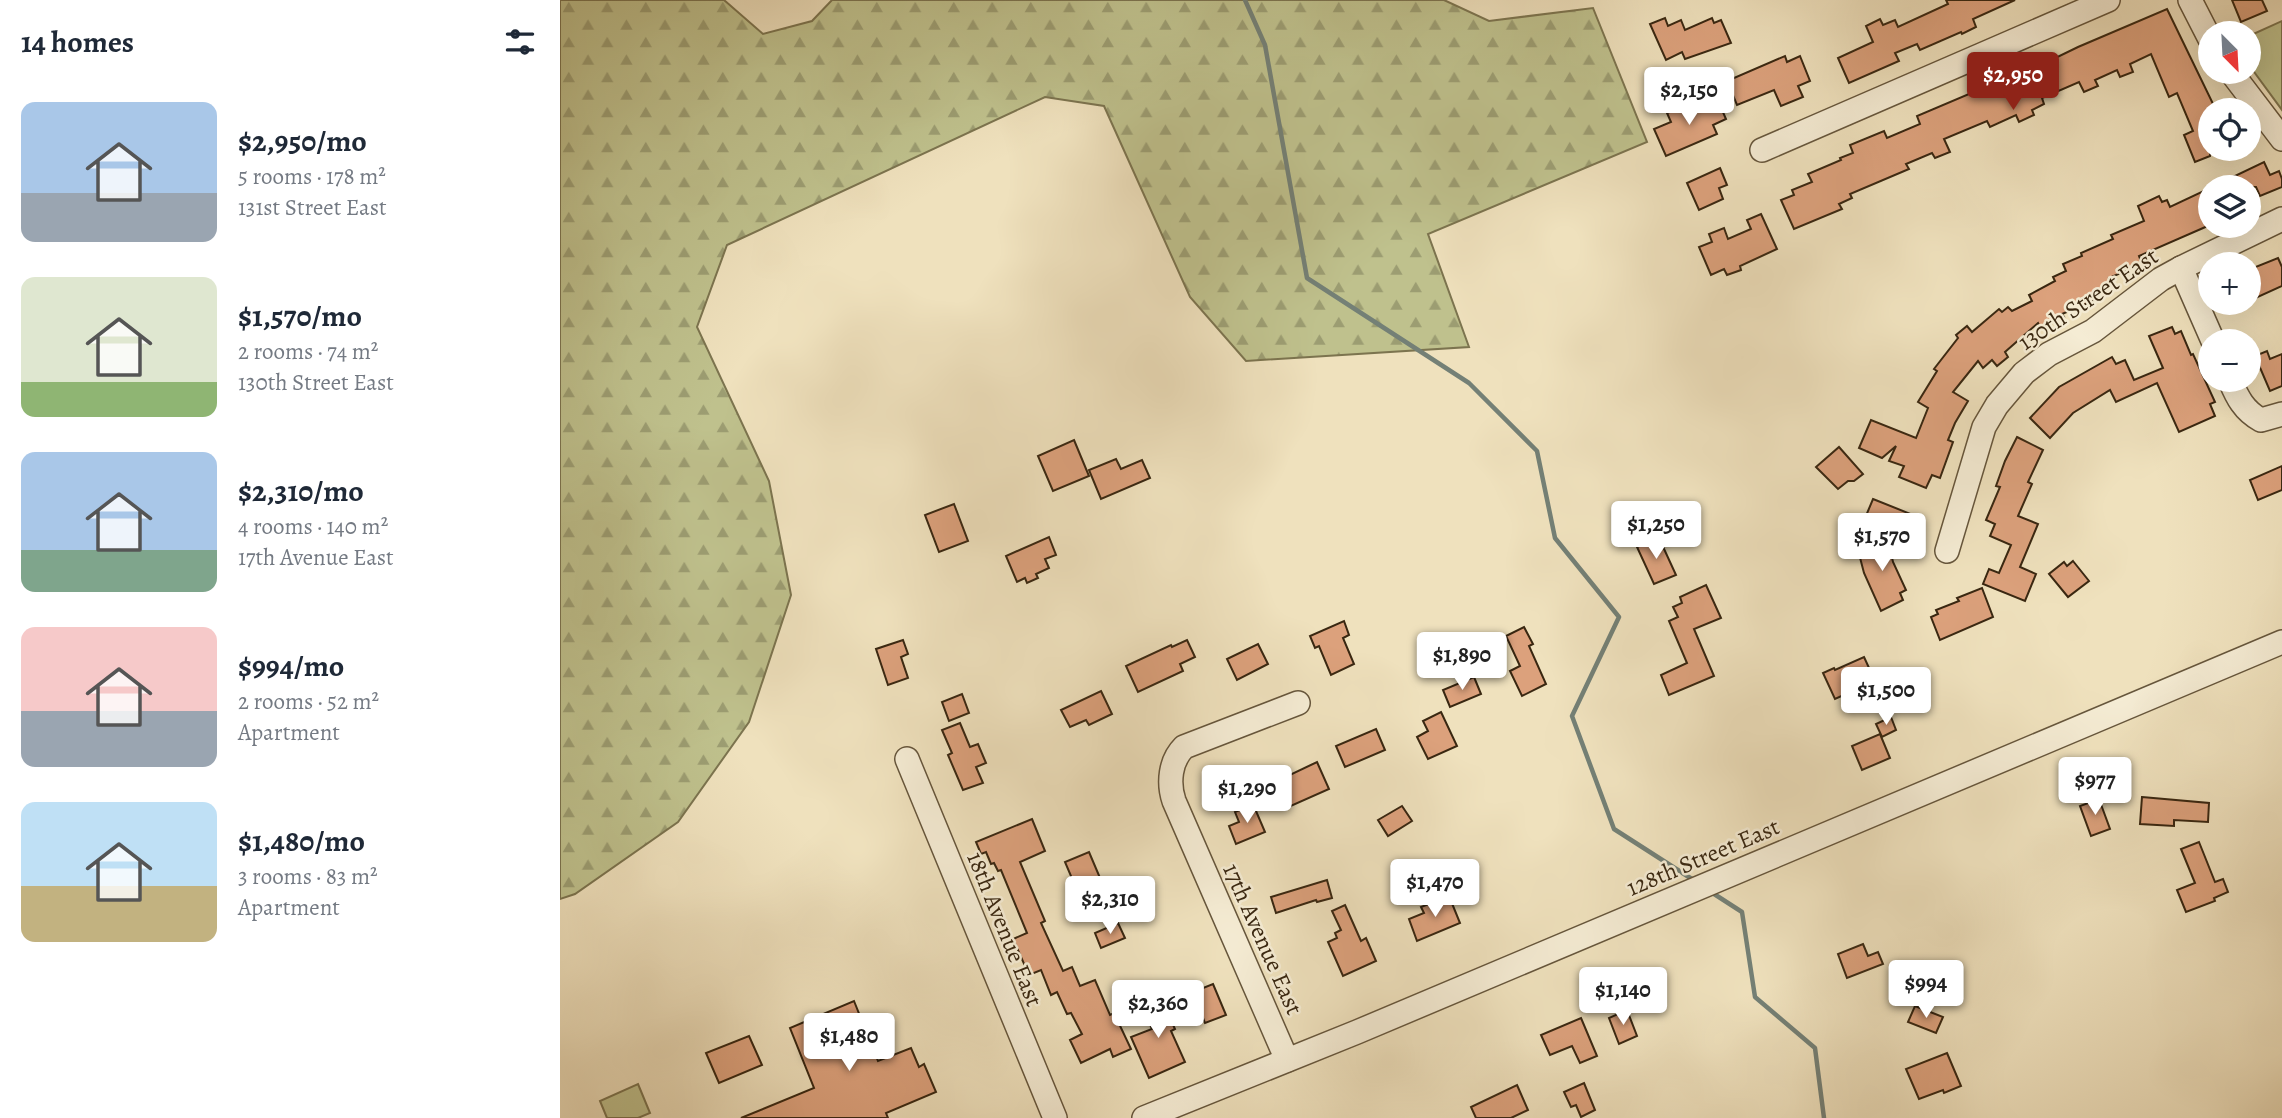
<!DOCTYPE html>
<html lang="en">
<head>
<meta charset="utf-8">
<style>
  :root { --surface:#fff; --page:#f2f2f3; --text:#1f2937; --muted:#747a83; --accent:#8f2418 }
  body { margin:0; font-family:Alegreya,serif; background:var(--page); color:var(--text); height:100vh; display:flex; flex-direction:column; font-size:26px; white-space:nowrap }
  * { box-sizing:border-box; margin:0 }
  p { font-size:23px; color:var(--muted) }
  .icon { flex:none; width:38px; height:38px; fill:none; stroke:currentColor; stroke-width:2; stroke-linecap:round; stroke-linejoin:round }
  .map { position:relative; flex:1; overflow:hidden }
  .details { display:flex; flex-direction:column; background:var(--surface); width:560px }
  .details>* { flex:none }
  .needle { width:46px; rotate:156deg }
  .tools { position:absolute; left:1638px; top:21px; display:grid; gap:14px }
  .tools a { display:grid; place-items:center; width:63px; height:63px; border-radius:50%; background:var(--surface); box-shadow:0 7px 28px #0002; font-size:35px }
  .price { position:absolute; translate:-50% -60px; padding:0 16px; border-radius:7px; background:#fff; color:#222; font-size:23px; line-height:46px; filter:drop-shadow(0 2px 4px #0008) }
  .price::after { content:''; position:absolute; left:50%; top:42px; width:21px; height:16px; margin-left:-10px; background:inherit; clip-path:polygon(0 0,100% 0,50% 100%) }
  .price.current { background:var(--accent); color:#fff }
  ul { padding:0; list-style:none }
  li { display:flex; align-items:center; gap:21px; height:175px; padding:0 21px }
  li span { display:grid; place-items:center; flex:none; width:196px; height:140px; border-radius:14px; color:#555 }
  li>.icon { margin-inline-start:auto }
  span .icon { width:84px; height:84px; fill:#fffc; stroke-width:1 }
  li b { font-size:30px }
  h2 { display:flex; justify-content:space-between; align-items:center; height:84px; padding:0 21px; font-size:30px }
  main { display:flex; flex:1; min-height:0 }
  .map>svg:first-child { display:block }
  .forest { fill:url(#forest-firs); stroke:#7c744f; stroke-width:2 }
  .green { fill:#bfc18d; stroke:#7c744f; stroke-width:2 }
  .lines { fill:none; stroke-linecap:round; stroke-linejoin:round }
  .stream { stroke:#748076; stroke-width:4.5 }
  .building { fill:#dca17c; stroke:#392711; stroke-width:2 }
  .minor-casing { stroke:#66563c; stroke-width:26 }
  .minor { stroke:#f5ecd4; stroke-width:23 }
  .labels { text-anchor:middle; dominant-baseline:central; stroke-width:5; stroke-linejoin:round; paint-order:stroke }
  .street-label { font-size:24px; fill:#392711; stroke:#f5ecd4 }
</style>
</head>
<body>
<main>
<section class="details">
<h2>14 homes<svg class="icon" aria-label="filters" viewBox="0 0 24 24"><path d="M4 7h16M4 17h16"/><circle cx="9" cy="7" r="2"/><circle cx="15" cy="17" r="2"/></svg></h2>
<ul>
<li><span style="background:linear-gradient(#a9c7e8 65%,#9aa5b1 0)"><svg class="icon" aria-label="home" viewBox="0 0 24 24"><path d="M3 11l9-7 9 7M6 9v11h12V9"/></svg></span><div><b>$2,950/mo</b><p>5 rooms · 178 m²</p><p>131st Street East</p></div></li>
<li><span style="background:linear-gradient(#dfe7d0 75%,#8fb573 0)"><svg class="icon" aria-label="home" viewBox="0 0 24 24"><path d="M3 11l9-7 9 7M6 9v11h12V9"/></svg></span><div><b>$1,570/mo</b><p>2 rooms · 74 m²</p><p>130th Street East</p></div></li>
<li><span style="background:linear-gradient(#a9c7e8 70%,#7fa58c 0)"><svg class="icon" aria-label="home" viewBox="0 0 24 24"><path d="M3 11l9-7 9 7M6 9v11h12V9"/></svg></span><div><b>$2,310/mo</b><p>4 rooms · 140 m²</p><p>17th Avenue East</p></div></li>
<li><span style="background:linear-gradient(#f6c9c9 60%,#9aa5b1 0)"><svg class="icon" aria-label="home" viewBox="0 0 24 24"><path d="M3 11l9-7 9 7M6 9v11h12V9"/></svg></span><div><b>$994/mo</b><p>2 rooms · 52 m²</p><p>Apartment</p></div></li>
<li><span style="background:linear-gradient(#bfe0f5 60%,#c2b280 0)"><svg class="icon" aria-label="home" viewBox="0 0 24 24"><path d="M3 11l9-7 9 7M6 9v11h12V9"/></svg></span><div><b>$1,480/mo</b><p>3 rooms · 83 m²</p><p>Apartment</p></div></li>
</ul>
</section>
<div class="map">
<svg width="1722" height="1118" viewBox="0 0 1722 1118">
  <defs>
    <pattern id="forest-firs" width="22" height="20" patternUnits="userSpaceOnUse" patternTransform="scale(1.75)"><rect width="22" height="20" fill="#bfc18d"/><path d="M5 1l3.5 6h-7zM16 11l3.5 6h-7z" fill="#9c9d72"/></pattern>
  </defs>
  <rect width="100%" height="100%" fill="#efe1bd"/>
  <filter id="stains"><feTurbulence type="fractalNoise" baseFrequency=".00286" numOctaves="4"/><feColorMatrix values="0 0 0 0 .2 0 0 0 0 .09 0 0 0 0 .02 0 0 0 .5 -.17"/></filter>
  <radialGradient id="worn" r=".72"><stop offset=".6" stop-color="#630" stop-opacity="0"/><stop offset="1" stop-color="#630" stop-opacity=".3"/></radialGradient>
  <polygon class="forest" points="0,0 164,0 203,34 252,21 272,0 884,0 929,21 1033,8 1087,142 868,234 909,347 686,361 630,297 544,106 485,97 167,245 137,327 209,481 231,595 189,722 118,822 15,894 0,899"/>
  <g class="green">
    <polygon points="1722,21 1722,110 1689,65 1689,36"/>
    <polygon points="78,1084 90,1113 78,1118 47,1118 40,1101"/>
  </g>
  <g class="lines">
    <g class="stream">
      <polyline points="685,0 705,45 747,278 909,383 977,451 995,538 1059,617 1012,716 1054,829 1135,881"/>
      <polyline points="1151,892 1182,912 1195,997 1255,1048 1264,1118"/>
    </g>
  </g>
  <g class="building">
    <polygon points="1386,0 1455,0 1413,19 1416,27 1402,34 1401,32 1360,50 1357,44 1335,53 1339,61 1289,83 1278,58 1313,42 1306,26 1320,19 1323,25 1335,20 1338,27 1388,4"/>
    <polygon points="1672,0 1702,0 1707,11 1681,22"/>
    <polygon points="1607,9 1656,110 1650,110 1650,156 1635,162 1624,135 1633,131 1617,93 1609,97 1591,54 1570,64 1573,72 1560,77 1557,70 1535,80 1538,86 1524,92 1519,82 1482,98 1484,104 1472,110 1474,115 1459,122 1456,115 1430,127 1427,121 1384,139 1390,152 1375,158 1372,153 1346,164 1349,169 1290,194 1292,198 1279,204 1282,209 1234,229 1221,200 1234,195 1232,190 1252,182 1248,174 1281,160 1280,158 1293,153 1290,145 1324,131 1327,138 1360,124 1357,116 1456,74 1458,78 1488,66 1487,62 1518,47"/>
    <polygon points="1105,18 1108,26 1121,20 1125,30 1152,18 1154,23 1161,20 1171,43 1125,59 1122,52 1106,60 1090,24"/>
    <polygon points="1225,56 1227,62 1240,56 1250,81 1238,86 1243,97 1221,106 1214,90 1177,105 1167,81"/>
    <polygon points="1143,101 1146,108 1159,103 1166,119 1153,125 1157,134 1106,156 1094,129 1111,122 1107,113 1118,109 1120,111"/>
    <polygon points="1704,162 1710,175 1719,171 1722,179 1722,187 1700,196 1696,187 1652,187"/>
    <polygon points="1160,168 1167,185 1159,188 1163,199 1139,210 1127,183"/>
    <polygon points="1650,188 1650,225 1579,256 1582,264 1549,278 1554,288 1534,297 1535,300 1502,314 1504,317 1481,329 1478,323 1445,352 1448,357 1437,366 1432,360 1423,368 1418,361 1393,392 1408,401 1395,423 1388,440 1393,442 1380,478 1372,475 1366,488 1339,477 1344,466 1329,461 1336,446 1322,458 1299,448 1311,420 1356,438 1368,408 1358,402 1377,371 1374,369 1398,338 1396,335 1407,326 1412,332 1439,309 1442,312 1448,307 1452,311 1472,301 1469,295 1495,281 1493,277 1506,271 1503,264 1522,256 1521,253 1553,239 1551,235 1584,221 1578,206 1599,196 1602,202 1607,200 1610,207"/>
    <polygon points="1201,214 1217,249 1180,266 1181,270 1167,275 1164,269 1151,275 1139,247 1152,242 1149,234 1164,228 1168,239 1191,229 1187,220"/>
    <polygon points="1718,258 1722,267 1722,286 1689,301 1689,277 1695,274 1693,268"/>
    <polygon points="1612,327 1615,334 1621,331 1631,355 1633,354 1655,402 1650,404 1655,416 1619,432 1597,383 1556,402 1550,390 1513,413 1490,438 1470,418 1499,387 1552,357 1556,364 1565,360 1574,380 1603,368 1589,336"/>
    <polygon points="1707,351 1710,359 1722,354 1722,386 1710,391 1695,356"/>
    <polygon points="1457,437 1483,450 1468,482 1472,484 1458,516 1478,524 1460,567 1476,574 1465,601 1423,584 1429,569 1439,573 1451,545 1430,536 1435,524 1426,520 1440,487 1436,486 1445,461"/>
    <polygon points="514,440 529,476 493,491 478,456"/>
    <polygon points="1279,447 1303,474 1294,481 1288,481 1278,489 1256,467"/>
    <polygon points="556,459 561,469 582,460 590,478 541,499 529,470"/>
    <polygon points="1722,466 1722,490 1698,500 1690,480"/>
    <polygon points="1313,499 1353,515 1347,530 1339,527 1335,536 1303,523"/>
    <polygon points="394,504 408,541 379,552 365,515"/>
    <polygon points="489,537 496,555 485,559 489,568 476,574 478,578 467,583 465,578 457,582 446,556"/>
    <polygon points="1099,538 1116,575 1094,584 1077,547"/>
    <polygon points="1335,538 1330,549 1333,562 1346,590 1340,593 1343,600 1321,611 1304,573 1297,546"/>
    <polygon points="1513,561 1529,581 1508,597 1489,574 1504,562 1507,566"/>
    <polygon points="1146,585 1161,618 1134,629 1154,676 1109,695 1101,675 1127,663 1109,621 1118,617 1113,607 1122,603 1120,597"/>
    <polygon points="1422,588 1433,617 1380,640 1371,617 1378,614 1376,610 1399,601 1397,598"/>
    <polygon points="784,621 789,635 783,638 794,664 771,675 759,646 755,648 750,636"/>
    <polygon points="964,627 973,644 969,646 986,684 962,696 950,671 960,666 946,636"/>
    <polygon points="343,640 348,654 341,657 348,678 328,685 316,649"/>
    <polygon points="627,640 635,657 620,664 623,671 578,692 566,666 611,645 612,647"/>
    <polygon points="698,644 708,664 677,680 667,659"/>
    <polygon points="1304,657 1315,681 1275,699 1263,673 1274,668 1275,670"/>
    <polygon points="914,677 921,694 890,707 883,690"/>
    <polygon points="541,691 552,714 529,725 526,720 510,727 501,710"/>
    <polygon points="402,694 409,713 389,721 382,702"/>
    <polygon points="881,712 897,746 868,759 857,737 868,731 863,721"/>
    <polygon points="1331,717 1336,730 1322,737 1316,724"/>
    <polygon points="400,723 410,747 418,744 426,763 416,767 423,783 403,790 388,755 392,753 382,730"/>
    <polygon points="816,729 825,750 785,767 776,746"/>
    <polygon points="1320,734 1330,758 1302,770 1292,746"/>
    <polygon points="757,762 769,789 724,809 709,776 727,768 730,775"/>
    <polygon points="1582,797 1649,803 1648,822 1614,820 1614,826 1580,824"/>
    <polygon points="1539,799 1550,829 1531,836 1520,806"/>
    <polygon points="693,804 705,832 676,844 669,826 679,822 675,812"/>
    <polygon points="842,806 852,821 828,836 818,820"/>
    <polygon points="472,819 485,851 460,862 485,921 481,923 503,971 512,967 520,986 535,980 550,1015 554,1013 571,1049 553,1057 550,1049 521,1063 510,1040 522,1034 511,1013 507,1014 497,992 491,995 481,970 469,975 453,939 467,933 441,870 438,871 434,863 431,864 426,852 421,854 416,842"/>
    <polygon points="1639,842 1655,882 1663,879 1668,892 1654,898 1655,901 1626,912 1617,890 1635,883 1621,849"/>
    <polygon points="529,852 543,885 519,895 505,862"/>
    <polygon points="767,880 772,898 757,902 756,900 716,913 711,897"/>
    <polygon points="889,896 900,923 857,941 849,919 864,913 861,907"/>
    <polygon points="785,905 801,941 806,938 816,961 783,976 768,942 777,938 775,933 781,930 772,911"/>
    <polygon points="558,923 565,938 541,948 535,933"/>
    <polygon points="1303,944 1308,956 1318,952 1323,964 1287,978 1278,954"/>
    <polygon points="653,984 666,1015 645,1023 633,992"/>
    <polygon points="599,994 615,1029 611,1031 625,1062 589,1078 571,1037 592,1029 581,1003"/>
    <polygon points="294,1001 318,1061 351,1048 359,1067 364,1064 376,1092 326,1113 328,1118 181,1118 254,1088 230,1028"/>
    <polygon points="1355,1006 1383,1017 1376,1033 1348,1022"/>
    <polygon points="1067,1010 1077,1036 1059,1044 1049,1018"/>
    <polygon points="1021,1018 1037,1056 1020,1063 1012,1046 990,1055 981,1035"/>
    <polygon points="189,1036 202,1065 159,1083 146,1053"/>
    <polygon points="1387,1053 1401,1086 1384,1093 1383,1090 1359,1099 1346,1069"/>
    <polygon points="1024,1083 1035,1110 1021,1117 1016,1105 1011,1107 1004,1092"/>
    <polygon points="957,1085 968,1110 951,1118 916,1118 911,1107"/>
  </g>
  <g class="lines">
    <g class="minor-casing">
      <g id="minor">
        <polyline points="1630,0 1650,39"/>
        <polyline points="1671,72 1722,139"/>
        <polyline points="1202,150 1548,0"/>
        <polyline points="1621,268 1653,341"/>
        <path d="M1670,380C1677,397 1684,411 1701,420L1722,414"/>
        <polyline points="1387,551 1424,427 1437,405 1464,373 1489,354 1533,331 1601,279 1621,268 1722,219"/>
        <polyline points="347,759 495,1118"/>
        <path d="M727,1060L614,801C608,783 610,761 624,747L738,703"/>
        <polyline points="584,1118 797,1032 1722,642"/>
      </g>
    </g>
    <use href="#minor" class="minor"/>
  </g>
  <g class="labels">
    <g class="street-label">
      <text transform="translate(1528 299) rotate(-34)">130th Street East</text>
      <text transform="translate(1143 857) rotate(-23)">128th Street East</text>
      <text transform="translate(445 929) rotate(68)">18th Avenue East</text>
      <text transform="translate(703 939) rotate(66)">17th Avenue East</text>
    </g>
  </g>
  <rect width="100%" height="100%" filter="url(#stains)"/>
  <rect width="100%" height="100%" fill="url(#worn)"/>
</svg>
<div class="tools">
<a><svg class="needle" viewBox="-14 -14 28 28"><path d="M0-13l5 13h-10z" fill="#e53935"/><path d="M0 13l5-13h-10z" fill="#747a83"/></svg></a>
<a><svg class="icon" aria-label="locate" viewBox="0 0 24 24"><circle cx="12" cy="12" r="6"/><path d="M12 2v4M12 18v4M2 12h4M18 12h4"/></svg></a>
<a><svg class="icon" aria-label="layers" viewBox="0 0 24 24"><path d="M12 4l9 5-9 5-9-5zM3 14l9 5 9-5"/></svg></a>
<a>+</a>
<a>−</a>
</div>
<b class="price current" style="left:1453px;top:112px">$2,950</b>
<b class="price" style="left:1129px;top:127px">$2,150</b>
<b class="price" style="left:1096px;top:561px">$1,250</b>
<b class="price" style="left:1322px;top:573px">$1,570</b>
<b class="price" style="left:902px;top:692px">$1,890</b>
<b class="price" style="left:1326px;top:727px">$1,500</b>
<b class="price" style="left:1535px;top:817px">$977</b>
<b class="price" style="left:687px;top:825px">$1,290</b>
<b class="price" style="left:875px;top:919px">$1,470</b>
<b class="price" style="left:550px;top:936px">$2,310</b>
<b class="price" style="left:1366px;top:1020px">$994</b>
<b class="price" style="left:1063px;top:1027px">$1,140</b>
<b class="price" style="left:598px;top:1040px">$2,360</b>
<b class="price" style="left:289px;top:1073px">$1,480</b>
</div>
</main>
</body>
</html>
